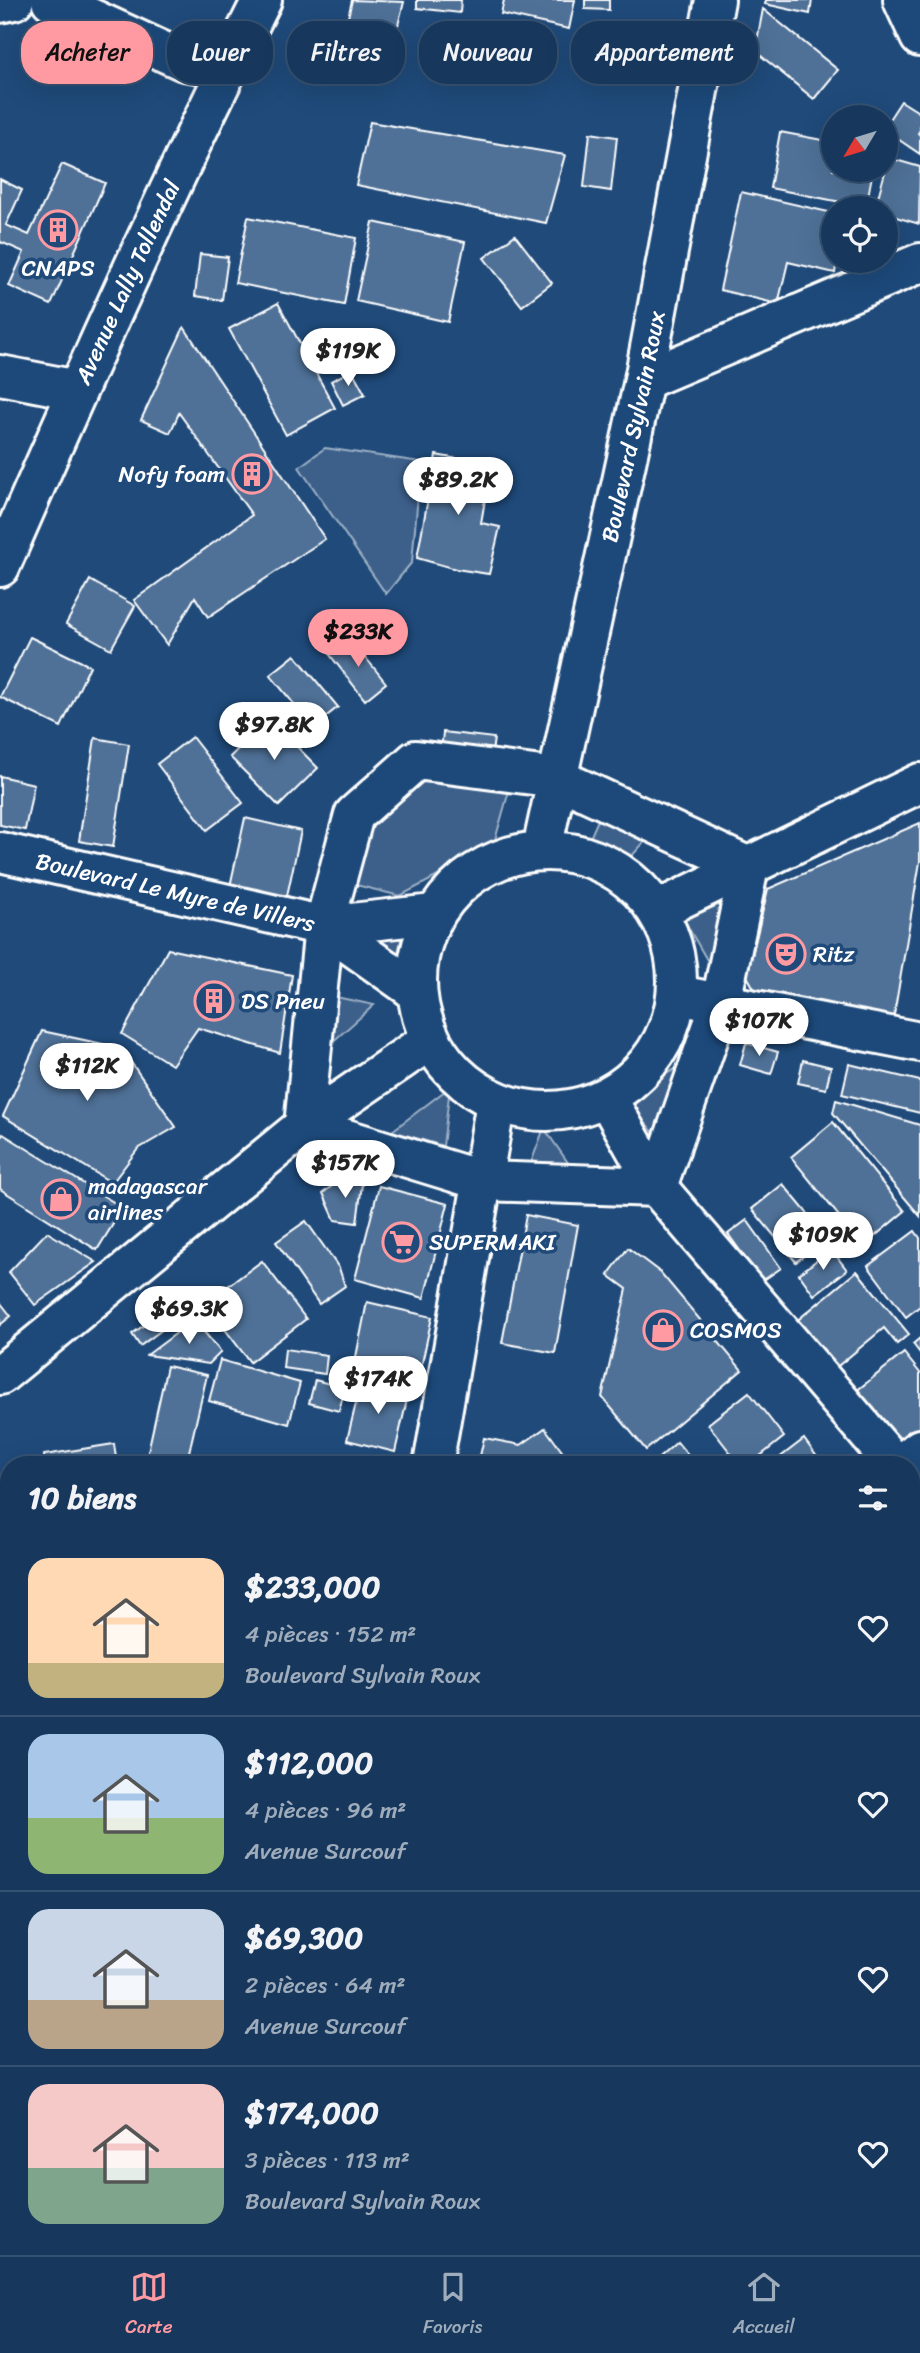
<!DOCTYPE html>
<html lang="fr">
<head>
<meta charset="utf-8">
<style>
  :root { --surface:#17385c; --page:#244365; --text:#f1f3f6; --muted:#9eacbb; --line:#365272; --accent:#ff9aa2 }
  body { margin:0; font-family:Sriracha,sans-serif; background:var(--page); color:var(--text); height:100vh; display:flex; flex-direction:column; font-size:26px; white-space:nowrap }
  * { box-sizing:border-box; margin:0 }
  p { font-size:23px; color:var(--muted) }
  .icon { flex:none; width:38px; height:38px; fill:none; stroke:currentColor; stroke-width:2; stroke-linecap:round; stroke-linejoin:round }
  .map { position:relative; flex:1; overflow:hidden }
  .sheet { position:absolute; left:0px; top:1456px; width:920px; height:800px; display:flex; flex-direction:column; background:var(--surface); border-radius:28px 28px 0 0; box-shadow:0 7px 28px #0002,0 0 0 2px var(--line) }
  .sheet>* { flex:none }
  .banner { position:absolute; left:21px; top:21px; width:878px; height:63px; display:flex; gap:14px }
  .needle { width:46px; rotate:232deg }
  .controls { position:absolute; left:821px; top:105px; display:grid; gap:14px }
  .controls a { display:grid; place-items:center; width:77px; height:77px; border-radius:50%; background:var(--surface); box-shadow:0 7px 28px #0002,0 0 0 2px var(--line); font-size:35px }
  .price { position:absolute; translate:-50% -60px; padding:0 16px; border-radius:24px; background:#fff; color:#222; font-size:23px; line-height:46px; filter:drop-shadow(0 2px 4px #0008) }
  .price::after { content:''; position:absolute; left:50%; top:42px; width:21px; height:16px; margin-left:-10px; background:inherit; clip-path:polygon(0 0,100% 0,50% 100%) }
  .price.selected { background:var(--accent); color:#111 }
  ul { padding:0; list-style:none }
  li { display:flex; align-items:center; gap:21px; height:175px; padding:0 28px }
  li+li { border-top:2px solid var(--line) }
  li span { display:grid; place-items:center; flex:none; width:196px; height:140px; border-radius:21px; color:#555 }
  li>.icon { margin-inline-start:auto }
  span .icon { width:84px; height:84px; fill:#fffc; stroke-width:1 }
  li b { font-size:30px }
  h2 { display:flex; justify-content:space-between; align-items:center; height:84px; padding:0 28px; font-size:30px }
  .chip { padding:0 24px; border-radius:28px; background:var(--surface); box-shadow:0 7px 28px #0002,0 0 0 2px var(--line); font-size:24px; line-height:63px }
  .chip.selected { background:var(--accent); color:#111 }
  .menu { display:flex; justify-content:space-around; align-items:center; height:98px; border-top:2px solid var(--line); background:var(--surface); font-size:19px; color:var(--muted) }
  .menu a { display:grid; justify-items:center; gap:4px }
  .menu .selected { color:var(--accent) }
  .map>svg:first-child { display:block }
  .green { fill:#3c618b; stroke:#9eb0c5; stroke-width:2 }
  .building { fill:#507197; stroke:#fff; stroke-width:2 }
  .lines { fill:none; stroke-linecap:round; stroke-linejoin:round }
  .minor-casing { stroke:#fff; stroke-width:44 }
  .major-casing { stroke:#fff; stroke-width:44 }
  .minor { stroke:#1f4a7a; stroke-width:38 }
  .major { stroke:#1f4a7a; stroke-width:38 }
  .labels { text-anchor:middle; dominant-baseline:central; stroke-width:7; stroke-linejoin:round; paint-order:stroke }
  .poi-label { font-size:23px; fill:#fff; stroke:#1f4a7a; text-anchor:start }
  .street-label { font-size:23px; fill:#fff; stroke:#1f4a7a }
</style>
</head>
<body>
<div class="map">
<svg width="920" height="2255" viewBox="0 0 920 2255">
  <rect width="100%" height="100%" fill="#1f4a7a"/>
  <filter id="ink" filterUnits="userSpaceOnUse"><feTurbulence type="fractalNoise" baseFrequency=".0143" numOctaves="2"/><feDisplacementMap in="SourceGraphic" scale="14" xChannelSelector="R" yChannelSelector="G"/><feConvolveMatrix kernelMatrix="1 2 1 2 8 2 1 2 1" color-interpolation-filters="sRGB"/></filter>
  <g filter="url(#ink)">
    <g class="green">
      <polygon points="325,448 421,462 412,562 386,594 299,467"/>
      <polygon points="431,776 509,791 493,847 400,896 356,885 362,843 389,800"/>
      <polygon points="601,813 648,838 630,858 590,838"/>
      <polygon points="725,902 711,967 684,920"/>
      <polygon points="403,931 396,961 358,941"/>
      <polygon points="336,997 374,1005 328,1046"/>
      <polygon points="679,1067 660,1140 623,1097"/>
      <polygon points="450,1087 443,1146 392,1131"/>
      <polygon points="544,1128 571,1167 528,1171"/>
    </g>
    <g class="building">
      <polygon points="352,0 404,2 387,68 339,56"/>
      <polygon points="417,0 461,0 460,13 417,8"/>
      <polygon points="504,0 575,0 569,29 501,14"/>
      <polygon points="585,0 609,0 609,10 585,9"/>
      <polygon points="766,0 812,0 810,14 765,4"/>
      <polygon points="763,9 838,70 814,99 755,51"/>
      <polygon points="901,101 920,113 920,130 918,133 920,135 920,154 886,131 886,124"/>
      <polygon points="370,122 565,155 546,223 356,185"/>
      <polygon points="780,132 833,142 833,170 873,170 866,207 770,188"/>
      <polygon points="590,133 617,137 611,191 584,187"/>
      <polygon points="889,158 920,167 919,224 886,214 886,208 875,208"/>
      <polygon points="62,164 105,183 51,305 9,286 24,252 1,242 0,244 0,179 22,190 6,225 29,235"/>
      <polygon points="741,192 833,213 833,261 837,261 835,273 788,262 778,304 720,290"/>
      <polygon points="248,217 356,238 344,305 235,283"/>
      <polygon points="373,222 465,242 448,322 356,301"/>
      <polygon points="515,235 552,283 522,306 484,258"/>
      <polygon points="200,254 228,257 222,300 195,296"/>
      <polygon points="278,303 335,408 286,435 229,329"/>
      <polygon points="184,327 325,539 208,617 195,597 167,645 134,600 252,515 179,413 170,433 141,420"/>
      <polygon points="352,370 365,394 343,405 331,381"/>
      <polygon points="436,455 491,465 481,523 500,527 489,574 456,569 417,558"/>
      <polygon points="90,580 135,606 111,649 66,624"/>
      <polygon points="30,637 90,666 61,727 0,697"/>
      <polygon points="350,638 386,683 365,700 330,655"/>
      <polygon points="295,655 338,707 313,727 270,675"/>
      <polygon points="269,718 318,768 279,806 230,757"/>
      <polygon points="443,732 494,738 491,760 441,753"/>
      <polygon points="192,737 243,803 207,830 157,764"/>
      <polygon points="95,738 129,744 113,847 79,841"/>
      <polygon points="0,776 34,784 25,830 0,825"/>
      <polygon points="245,818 301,831 285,905 229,891"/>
      <polygon points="920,823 920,862 892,1027 763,1004 747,976 768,889"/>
      <polygon points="168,949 292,975 280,1053 198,1028 172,1065 122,1034"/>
      <polygon points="42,1031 121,1048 176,1127 138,1149 112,1183 3,1116"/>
      <polygon points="746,1043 778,1052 771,1074 740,1065"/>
      <polygon points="803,1060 831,1067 826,1089 798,1083"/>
      <polygon points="849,1064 920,1081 920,1113 842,1094"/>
      <polygon points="836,1100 920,1125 920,1216 833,1113"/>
      <polygon points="833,1122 905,1211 863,1246 791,1157"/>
      <polygon points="3,1134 123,1208 97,1250 0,1189 0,1139"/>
      <polygon points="345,1176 362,1184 357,1223 335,1220 323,1193"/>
      <polygon points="783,1184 827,1237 796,1262 752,1209"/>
      <polygon points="379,1186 448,1204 424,1298 355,1279"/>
      <polygon points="526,1215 578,1225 555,1353 502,1343"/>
      <polygon points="747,1220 781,1268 762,1281 728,1234"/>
      <polygon points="306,1221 339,1268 345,1286 319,1304 276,1242"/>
      <polygon points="915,1231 920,1238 920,1306 906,1317 868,1266"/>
      <polygon points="47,1232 96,1262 35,1305 9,1272"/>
      <polygon points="628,1248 661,1273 742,1370 646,1450 602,1397 627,1289 608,1275"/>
      <polygon points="831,1249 847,1270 814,1295 799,1274"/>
      <polygon points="262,1261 306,1319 250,1362 205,1303"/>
      <polygon points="857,1271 909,1334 897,1344 884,1328 827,1375 788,1328"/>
      <polygon points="185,1295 194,1306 140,1346 132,1334"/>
      <polygon points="0,1302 11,1316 0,1325"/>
      <polygon points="367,1302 432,1317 418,1382 354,1367"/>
      <polygon points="194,1320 221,1352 209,1364 147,1355"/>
      <polygon points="920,1338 920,1353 913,1344"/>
      <polygon points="285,1349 327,1355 325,1374 283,1368"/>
      <polygon points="904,1353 920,1373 920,1442 899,1458 850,1396"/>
      <polygon points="220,1360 300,1383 289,1424 209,1401"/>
      <polygon points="167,1366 207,1375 186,1465 145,1465"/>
      <polygon points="362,1379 409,1391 395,1452 347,1440"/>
      <polygon points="315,1380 345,1388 339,1411 309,1403"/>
      <polygon points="749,1392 784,1437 749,1465 740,1465 708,1424"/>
      <polygon points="545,1428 572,1465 478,1465 484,1438 521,1445"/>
      <polygon points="804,1439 823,1465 770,1465"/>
      <polygon points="677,1442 692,1460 686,1465 651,1465"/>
      <polygon points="114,1444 117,1465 45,1465 44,1455"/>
      <polygon points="920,1515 920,1572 912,1579 912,1521"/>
      <polygon points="920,1591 920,1622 912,1629 912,1598"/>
      <polygon points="912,1641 920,1651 920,1664 912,1672"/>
      <polygon points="7,1652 9,1654 9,1719 0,1716 0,1658"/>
      <polygon points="920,1781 920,1831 912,1821 912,1788"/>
      <polygon points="916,1894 920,1900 920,1910 912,1916 912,1897"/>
      <polygon points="0,1918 9,1929 9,1946 0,1953"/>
      <polygon points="920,1921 920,2003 918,2004 912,1997 912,1928"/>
      <polygon points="920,2011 920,2074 912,2080 912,2017"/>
      <polygon points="9,2068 9,2138 0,2126 0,2075"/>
      <polygon points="21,2247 92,2247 98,2255 10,2255"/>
      <polygon points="148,2247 193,2247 194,2249 184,2255 153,2255"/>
      <polygon points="324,2247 400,2247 404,2255 328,2255"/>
      <polygon points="448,2247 479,2247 484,2255 438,2255"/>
      <polygon points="494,2247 513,2247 502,2255"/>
      <polygon points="706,2247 753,2247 739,2255 711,2255"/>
    </g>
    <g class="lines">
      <g class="minor-casing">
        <g id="minor">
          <polyline points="51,0 184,61 227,68"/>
          <polyline points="903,0 920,37"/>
          <polyline points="0,3 14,0"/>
          <polyline points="0,375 77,390"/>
          <polyline points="644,380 920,263"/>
          <path id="s1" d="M0,567C83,376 168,186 262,0"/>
          <polygon points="416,760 557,778 749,867 721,1002 657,1187 483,1181 304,1126 324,926 354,815"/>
          <path id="s2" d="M0,852L324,926L416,991"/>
          <polyline points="658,910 920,783"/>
          <polyline points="324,926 434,914"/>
          <polyline points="678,995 920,1042"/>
          <polyline points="607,1098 657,1187 895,1465"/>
          <polyline points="0,1375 304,1126 430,1040"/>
          <polyline points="0,1521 9,1522"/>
          <polyline points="0,1724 9,1735"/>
          <polyline points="912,1834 920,1845"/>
          <polyline points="0,2134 9,2144"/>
          <polyline points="912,2197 920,2192"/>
          <polyline points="128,2247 132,2255"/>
          <polyline points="677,2247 684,2255"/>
          <polyline points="796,2255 812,2247"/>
        </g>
      </g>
      <g class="major-casing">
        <g id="major">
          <path id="s3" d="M542,849L644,380L715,0"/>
          <circle cx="547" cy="981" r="130"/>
          <polyline points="433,1465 496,1102"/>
          <polyline points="900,1465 920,1449"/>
          <polyline points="0,2208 9,2201"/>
        </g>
      </g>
      <use href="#minor" class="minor"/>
      <use href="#major" class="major"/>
    </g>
  </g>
  <defs>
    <g id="building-ring" transform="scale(2.0125)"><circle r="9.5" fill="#1f4a7a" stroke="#ff9aa2" stroke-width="1.5"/><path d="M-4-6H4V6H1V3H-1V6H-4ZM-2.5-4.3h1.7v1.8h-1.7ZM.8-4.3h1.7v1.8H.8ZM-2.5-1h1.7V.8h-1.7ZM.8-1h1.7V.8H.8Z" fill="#ff9aa2"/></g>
    <g id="theatre-ring" transform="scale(2.0125)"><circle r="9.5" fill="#1f4a7a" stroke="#ff9aa2" stroke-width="1.5"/><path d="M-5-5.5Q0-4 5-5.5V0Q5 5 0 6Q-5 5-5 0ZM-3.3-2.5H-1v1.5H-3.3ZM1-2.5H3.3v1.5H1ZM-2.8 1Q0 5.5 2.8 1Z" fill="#ff9aa2"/></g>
    <g id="shop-ring" transform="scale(2.0125)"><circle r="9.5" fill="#1f4a7a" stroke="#ff9aa2" stroke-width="1.5"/><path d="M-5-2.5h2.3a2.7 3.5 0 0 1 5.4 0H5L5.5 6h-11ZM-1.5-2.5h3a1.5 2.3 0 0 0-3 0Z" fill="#ff9aa2"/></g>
    <g id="supermarket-ring" transform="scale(2.0125)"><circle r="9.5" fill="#1f4a7a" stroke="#ff9aa2" stroke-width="1.5"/><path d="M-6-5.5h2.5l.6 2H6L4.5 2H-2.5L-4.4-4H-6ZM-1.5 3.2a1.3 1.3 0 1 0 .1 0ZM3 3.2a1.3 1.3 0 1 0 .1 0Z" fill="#ff9aa2"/></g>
  </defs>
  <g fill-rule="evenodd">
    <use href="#building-ring" x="58" y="230"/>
    <use href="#building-ring" x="252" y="474"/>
    <use href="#theatre-ring" x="786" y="954"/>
    <use href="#building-ring" x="214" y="1001"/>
    <use href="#shop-ring" x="61" y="1199"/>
    <use href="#supermarket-ring" x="402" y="1242"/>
    <use href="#shop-ring" x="663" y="1330"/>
  </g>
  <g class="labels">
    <g class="poi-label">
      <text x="58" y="268" text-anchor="middle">CNAPS</text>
      <text x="225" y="474" text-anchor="end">Nofy foam</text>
      <text x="813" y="954">Ritz</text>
      <text x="241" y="1001">DS Pneu</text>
      <text x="88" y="1186">madagascar<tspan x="88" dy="26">airlines</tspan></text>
      <text x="429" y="1242">SUPERMAKI</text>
      <text x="690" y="1330">COSMOS</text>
    </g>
    <g class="street-label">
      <text stroke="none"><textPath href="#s1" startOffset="312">Avenue Lally Tollendal</textPath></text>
      <text stroke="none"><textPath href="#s3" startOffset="432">Boulevard Sylvain Roux</textPath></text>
      <text stroke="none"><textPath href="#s2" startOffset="180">Boulevard Le Myre de Villers</textPath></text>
    </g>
  </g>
</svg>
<div class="controls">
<a><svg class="needle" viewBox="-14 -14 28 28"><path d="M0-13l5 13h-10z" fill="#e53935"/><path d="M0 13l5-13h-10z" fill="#9eacbb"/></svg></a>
<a><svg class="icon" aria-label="locate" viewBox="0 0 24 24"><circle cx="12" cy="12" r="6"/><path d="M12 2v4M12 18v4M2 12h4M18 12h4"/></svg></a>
</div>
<b class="price" style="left:348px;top:388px">$119K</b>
<b class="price" style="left:458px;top:517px">$89.2K</b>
<b class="price selected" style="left:358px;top:669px">$233K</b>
<b class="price" style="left:274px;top:762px">$97.8K</b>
<b class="price" style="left:759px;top:1058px">$107K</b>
<b class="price" style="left:87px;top:1103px">$112K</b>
<b class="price" style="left:345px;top:1200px">$157K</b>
<b class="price" style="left:823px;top:1272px">$109K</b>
<b class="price" style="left:189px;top:1346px">$69.3K</b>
<b class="price" style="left:378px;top:1416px">$174K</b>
<div class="banner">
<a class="chip selected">Acheter</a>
<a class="chip">Louer</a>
<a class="chip">Filtres</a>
<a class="chip">Nouveau</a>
<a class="chip">Appartement</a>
</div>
<section class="sheet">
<h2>10 biens<svg class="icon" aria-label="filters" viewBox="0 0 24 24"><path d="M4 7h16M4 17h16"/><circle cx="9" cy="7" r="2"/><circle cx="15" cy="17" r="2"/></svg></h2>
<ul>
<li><span style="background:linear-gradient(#ffd9b3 75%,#c2b280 0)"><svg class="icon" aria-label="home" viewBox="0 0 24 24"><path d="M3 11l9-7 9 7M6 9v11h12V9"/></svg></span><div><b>$233,000</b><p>4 pièces · 152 m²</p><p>Boulevard Sylvain Roux</p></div><svg class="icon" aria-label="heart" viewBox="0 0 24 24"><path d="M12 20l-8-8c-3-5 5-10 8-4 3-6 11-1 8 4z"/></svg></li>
<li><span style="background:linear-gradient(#a9c7e8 60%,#8fb573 0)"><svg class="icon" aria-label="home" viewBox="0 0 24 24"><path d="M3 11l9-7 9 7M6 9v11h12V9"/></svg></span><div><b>$112,000</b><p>4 pièces · 96 m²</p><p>Avenue Surcouf</p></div><svg class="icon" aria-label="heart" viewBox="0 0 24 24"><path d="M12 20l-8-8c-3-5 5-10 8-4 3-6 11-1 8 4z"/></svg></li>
<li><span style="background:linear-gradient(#c9d6e8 65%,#b9a48a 0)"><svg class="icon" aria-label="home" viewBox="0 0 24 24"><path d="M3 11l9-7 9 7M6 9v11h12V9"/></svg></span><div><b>$69,300</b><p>2 pièces · 64 m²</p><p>Avenue Surcouf</p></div><svg class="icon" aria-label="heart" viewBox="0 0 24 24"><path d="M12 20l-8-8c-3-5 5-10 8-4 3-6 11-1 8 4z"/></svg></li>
<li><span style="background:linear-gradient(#f6c9c9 60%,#7fa58c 0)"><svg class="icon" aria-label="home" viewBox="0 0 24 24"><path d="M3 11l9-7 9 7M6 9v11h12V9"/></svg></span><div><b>$174,000</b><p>3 pièces · 113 m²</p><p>Boulevard Sylvain Roux</p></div><svg class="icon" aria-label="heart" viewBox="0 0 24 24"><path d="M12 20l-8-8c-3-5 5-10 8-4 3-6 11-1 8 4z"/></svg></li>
</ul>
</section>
</div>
<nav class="menu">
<a class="selected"><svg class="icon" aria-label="map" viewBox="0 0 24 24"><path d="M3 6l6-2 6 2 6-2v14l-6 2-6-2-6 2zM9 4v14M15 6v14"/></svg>Carte</a>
<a><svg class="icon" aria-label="saved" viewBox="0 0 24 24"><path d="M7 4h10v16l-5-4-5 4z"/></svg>Favoris</a>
<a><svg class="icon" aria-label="home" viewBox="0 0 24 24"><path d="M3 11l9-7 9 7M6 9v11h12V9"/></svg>Accueil</a>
</nav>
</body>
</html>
